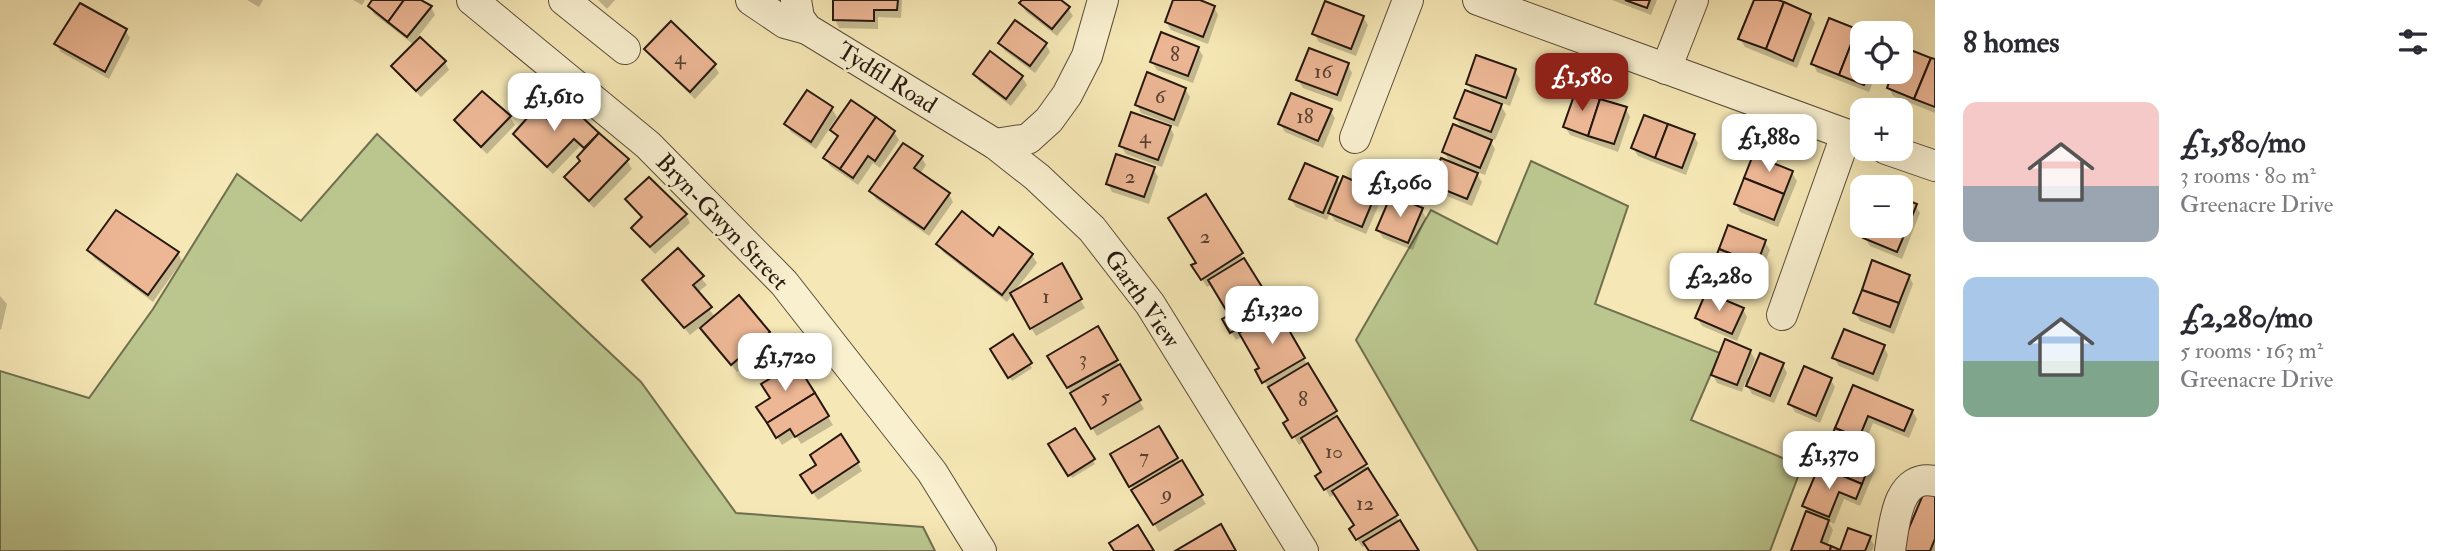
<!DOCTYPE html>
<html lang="en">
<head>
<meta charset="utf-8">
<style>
  :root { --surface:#fff; --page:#f7f7f7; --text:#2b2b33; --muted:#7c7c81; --accent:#8f2418 }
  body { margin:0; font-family:"IM FELL Double Pica",serif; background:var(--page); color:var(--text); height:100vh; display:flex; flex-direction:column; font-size:26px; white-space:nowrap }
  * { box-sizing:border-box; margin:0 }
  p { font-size:23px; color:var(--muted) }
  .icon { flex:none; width:38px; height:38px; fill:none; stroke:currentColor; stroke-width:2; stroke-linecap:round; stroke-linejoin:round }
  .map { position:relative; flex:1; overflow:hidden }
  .details { display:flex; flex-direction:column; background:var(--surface); width:525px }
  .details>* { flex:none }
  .buttons { position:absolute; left:1850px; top:21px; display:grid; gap:14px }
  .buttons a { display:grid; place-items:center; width:63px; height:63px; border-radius:14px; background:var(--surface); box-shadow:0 7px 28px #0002; font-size:35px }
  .price { position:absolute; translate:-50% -60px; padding:0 16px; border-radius:14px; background:#fff; color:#222; font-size:23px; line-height:46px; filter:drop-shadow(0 2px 4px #0008) }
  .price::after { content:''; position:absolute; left:50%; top:42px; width:21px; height:16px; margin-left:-10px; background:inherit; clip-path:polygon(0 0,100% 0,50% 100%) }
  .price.selected { background:var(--accent); color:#fff }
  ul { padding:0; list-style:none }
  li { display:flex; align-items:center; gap:21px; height:175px; padding:0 28px }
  li span { display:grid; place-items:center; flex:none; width:196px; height:140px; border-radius:14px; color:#555 }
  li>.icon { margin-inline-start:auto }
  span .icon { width:84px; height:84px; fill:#fffc; stroke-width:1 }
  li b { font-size:30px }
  h2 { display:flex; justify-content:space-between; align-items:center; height:84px; padding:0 28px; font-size:30px }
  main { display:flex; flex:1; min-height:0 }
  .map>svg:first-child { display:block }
  .green { fill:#bbc68f; stroke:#706f4f; stroke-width:2 }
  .shadow { fill:#0003 }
  .building { fill:#edb795; stroke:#26180f; stroke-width:2 }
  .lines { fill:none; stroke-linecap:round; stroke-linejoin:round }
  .street-casing { stroke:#5a4c39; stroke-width:32 }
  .street { stroke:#f9f0d0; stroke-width:30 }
  .labels { text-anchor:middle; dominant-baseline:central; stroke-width:5; stroke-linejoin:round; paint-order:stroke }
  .number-label { font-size:21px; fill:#584030 }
  .street-label { font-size:24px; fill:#26180f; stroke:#f9f0d0 }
</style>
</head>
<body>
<main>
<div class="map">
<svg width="1935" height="551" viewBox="0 0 1935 551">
  <rect width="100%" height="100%" fill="#f6e8b6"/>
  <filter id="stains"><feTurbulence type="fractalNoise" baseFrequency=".00286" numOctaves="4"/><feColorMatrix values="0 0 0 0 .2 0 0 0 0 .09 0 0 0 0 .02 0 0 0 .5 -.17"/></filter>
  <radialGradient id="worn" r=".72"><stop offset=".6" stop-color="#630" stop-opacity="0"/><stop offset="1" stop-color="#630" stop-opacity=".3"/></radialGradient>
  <g class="green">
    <polygon points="377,134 641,382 736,513 923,527 935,551 0,551 0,371 89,398 153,309 237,174 301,221"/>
    <polygon points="1531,161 1628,206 1595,304 1720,353 1691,420 1802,466 1770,551 1478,551 1468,534 1356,340 1431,210 1497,244"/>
  </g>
  <g class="shadow">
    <polygon points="247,0 263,0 259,7"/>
    <polygon points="353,0 365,0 362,5"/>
    <polygon points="374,0 419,0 431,7 435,15 413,43 445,62 449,70 421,97 398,74 393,66 414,45 374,14 370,6"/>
    <polygon points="598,0 615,0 607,9"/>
    <polygon points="835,0 902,0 901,18 878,17 878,29 839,28 835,20"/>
    <polygon points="1024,0 1058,0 1068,8 1073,16 1057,36 1026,12 1021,4"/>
    <polygon points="1175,0 1195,0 1214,7 1218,15 1208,44 1171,30 1166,22"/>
    <polygon points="1612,0 1657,0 1651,15"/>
    <polygon points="1756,0 1773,0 1810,15 1815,23 1797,68 1745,47 1740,39"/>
    <polygon points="1363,17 1368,25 1356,56 1319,42 1314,34"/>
    <polygon points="125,30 130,38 109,79 61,52 56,44"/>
    <polygon points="1862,34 1862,72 1877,72 1869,92 1817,72 1813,63"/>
    <polygon points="1000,43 1046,44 1050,52 1035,73 1005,51"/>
    <polygon points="1198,48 1203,56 1193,83 1157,70 1152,62"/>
    <polygon points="646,49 714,65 719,73 695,99 651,57"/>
    <polygon points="1935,61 1935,113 1893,96 1889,88 1895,72"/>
    <polygon points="1348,65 1352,73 1341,102 1303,88 1298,80"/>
    <polygon points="1515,71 1520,79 1510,106 1498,101 1506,114 1495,140 1488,137 1495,149 1485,175 1475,171 1482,182 1472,206 1436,192 1432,184 1451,164 1444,152 1463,130 1456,118 1474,95 1468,84"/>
    <polygon points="975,74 1022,77 1027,85 1011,106 980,82"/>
    <polygon points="1185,89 1190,97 1178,127 1141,113 1137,105"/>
    <polygon points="482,93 510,117 515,125 487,154 461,129 456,121"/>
    <polygon points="566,104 627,160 632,169 594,208 571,185 566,177 582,162 584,150 580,146 553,174 520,143 515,134 549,124"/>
    <polygon points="832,109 837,117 816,149 791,132 786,124"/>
    <polygon points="1626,109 1630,117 1618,152 1570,135 1565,127"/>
    <polygon points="1330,110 1335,118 1323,148 1285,132 1280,124"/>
    <polygon points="1170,127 1174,135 1162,167 1126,154 1121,146"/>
    <polygon points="832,130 894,132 899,140 880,168 873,163 858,185 830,166 825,158 838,139"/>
    <polygon points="1693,135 1698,143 1686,175 1638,156 1633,148"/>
    <polygon points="921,157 926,165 920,174 949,194 953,202 929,236 876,199 871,191"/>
    <polygon points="1153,169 1158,177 1149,204 1112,192 1108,184"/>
    <polygon points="1792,173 1797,181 1778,227 1740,212 1736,204"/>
    <polygon points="1336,178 1341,186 1376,192 1381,200 1366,234 1335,221 1330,213 1327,220 1296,207 1291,199"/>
    <polygon points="1205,197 1277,313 1340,420 1338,421 1417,551 1371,551 1367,545 1362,547 1351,529 1356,526 1336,494 1330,497 1318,476 1324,472 1305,441 1299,445 1286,423 1291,421 1257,371 1261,368 1243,336 1236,340 1224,320 1231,315 1212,284 1207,287 1198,274"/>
    <polygon points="627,199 686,215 690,223 655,254 638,236 633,228 643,219"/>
    <polygon points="1915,205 1920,213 1902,259 1870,246 1865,238 1870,226 1900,226"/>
    <polygon points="1422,210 1426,218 1413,250 1383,238 1378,230"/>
    <polygon points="993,239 1032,255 1037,263 1013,293 1061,266 1085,308 1036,336 1012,295 1007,302 943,252 938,244"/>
    <polygon points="1765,242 1770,250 1751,295 1716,280 1712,272"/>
    <polygon points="89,250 178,253 182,261 153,302 94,258"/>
    <polygon points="678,251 707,285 697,293 715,317 768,333 773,341 737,372 701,326 690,335 644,280"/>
    <polygon points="1909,276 1913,284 1894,334 1860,321 1855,313"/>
    <polygon points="0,296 7,304 1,330 0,329"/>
    <polygon points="1743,309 1747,317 1737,341 1702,326 1697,318"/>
    <polygon points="1097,328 1144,409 1097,436 1049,356"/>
    <polygon points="1012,336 1032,368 1012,381 992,349"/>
    <polygon points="1884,347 1888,355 1878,382 1839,366 1834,358"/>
    <polygon points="1750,351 1755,359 1748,377 1751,379 1783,365 1787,373 1774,403 1752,394 1745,382 1742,392 1717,383 1713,375"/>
    <polygon points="796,365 833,425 801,444 796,436 782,445 759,407 772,399"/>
    <polygon points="1830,379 1835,387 1820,423 1795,412 1790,404"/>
    <polygon points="1854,387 1912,411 1917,419 1909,438 1873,423 1859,458 1870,462 1875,470 1860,506 1844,499 1834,524 1828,521 1833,530 1827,546 1839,551 1793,551 1810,515 1804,506"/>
    <polygon points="1159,428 1206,504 1159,532 1113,455"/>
    <polygon points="1075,430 1095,464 1072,478 1051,445"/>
    <polygon points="858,463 862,471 818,500 807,484"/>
    <polygon points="1935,497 1935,551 1903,551"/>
    <polygon points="1869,537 1874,545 1872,551 1841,551"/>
  </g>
  <g class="building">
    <polygon points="372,0 404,0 388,22 368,6"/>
    <polygon points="404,0 421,0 432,6 407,37 388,22"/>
    <polygon points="833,0 898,0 897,10 874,10 874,21 833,20"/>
    <polygon points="1022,0 1061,0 1070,7 1052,29 1019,3"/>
    <polygon points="1173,0 1200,0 1215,6 1203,37 1165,22"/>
    <polygon points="1625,0 1650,0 1647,8"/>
    <polygon points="1754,0 1778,0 1784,2 1766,49 1738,39"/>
    <polygon points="1325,1 1364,16 1351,49 1312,34"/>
    <polygon points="1784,2 1811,14 1793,61 1766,49"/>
    <polygon points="80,3 127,29 105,72 54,44"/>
    <polygon points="1829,18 1857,29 1839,75 1811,64"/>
    <polygon points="1015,20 1047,43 1030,66 998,43"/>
    <polygon points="671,21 716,64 690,92 644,49"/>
    <polygon points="1857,29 1866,33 1862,33 1862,72 1870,72 1864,85 1839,75"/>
    <polygon points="1161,32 1199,47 1188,76 1150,62"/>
    <polygon points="420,37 446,61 416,91 391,66"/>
    <polygon points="1903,47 1931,58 1914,99 1887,88 1893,72 1900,72 1900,53"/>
    <polygon points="1309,48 1349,63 1337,95 1296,80"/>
    <polygon points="990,51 1023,76 1006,99 973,74"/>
    <polygon points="1476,55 1516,69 1506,98 1466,84"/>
    <polygon points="1931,58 1935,59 1935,107 1914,99"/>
    <polygon points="1147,72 1186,88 1174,120 1135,105"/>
    <polygon points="807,90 833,107 811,142 784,124"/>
    <polygon points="1465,90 1502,104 1491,132 1454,118"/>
    <polygon points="1576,90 1600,99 1588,136 1563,127"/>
    <polygon points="482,91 511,116 481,147 454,120"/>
    <polygon points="1291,93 1332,109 1318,141 1278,124"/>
    <polygon points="1600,99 1627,107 1614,144 1588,136"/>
    <polygon points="851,100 876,117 840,169 823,158 838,136 830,130"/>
    <polygon points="565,101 599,133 584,148 574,139 547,167 513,134 536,108 549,121"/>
    <polygon points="1131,112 1171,126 1158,160 1119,146"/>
    <polygon points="1644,115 1668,124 1655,158 1631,148"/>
    <polygon points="876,117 895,131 875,161 868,156 853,178 840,169"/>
    <polygon points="1453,124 1492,140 1480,168 1442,152"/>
    <polygon points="1668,124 1695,134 1682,168 1655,158"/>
    <polygon points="599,133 629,159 589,201 564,177 580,161 577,157"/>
    <polygon points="903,143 923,156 914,168 950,193 924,229 869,191"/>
    <polygon points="1116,154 1155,167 1144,197 1106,184"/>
    <polygon points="1753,155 1793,171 1784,194 1744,178"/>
    <polygon points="1441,158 1478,173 1467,199 1430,184"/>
    <polygon points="1305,163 1338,177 1323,213 1289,199"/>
    <polygon points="1343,176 1377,191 1362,227 1328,213"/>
    <polygon points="649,177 687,214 650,247 631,228 642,217 625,199"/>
    <polygon points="1744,178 1784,194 1774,220 1734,204"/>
    <polygon points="1206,194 1243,253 1201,280 1191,265 1196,263 1168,218"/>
    <polygon points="1391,195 1423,208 1408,243 1376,230"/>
    <polygon points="1900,197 1917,204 1908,226 1900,223"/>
    <polygon points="116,210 179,252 148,295 87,250"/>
    <polygon points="962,211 993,236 999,227 1033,254 1002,295 936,244"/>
    <polygon points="1900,223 1908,226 1897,252 1863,238 1868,226 1900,226"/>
    <polygon points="1728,225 1766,240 1757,264 1719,249"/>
    <polygon points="678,248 704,276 693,285 712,307 684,328 642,280"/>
    <polygon points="1719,249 1757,264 1747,288 1710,272"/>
    <polygon points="1244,258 1274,306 1230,333 1222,319 1229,315 1208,280"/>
    <polygon points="1872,260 1910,275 1899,303 1862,290"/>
    <polygon points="1062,263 1082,299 1030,329 1010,293"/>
    <polygon points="1862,290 1899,303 1890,327 1853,313"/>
    <polygon points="1706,292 1744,308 1732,334 1695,318"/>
    <polygon points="739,295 770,332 731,365 700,328"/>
    <polygon points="1278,311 1305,358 1262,383 1255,370 1259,368 1239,333"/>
    <polygon points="1098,326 1118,360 1067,388 1047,356"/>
    <polygon points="1844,329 1885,345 1873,374 1832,358"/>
    <polygon points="1013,334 1032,363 1008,378 990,349"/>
    <polygon points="1725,339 1751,350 1737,385 1711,375"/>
    <polygon points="1760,353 1784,363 1770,396 1746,386"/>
    <polygon points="796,363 815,393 767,423 756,407 770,398 761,384"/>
    <polygon points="1308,363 1337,411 1292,438 1283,423 1288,420 1268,387"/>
    <polygon points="1120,364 1141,400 1091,429 1070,393"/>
    <polygon points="1804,366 1832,378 1816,416 1788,404"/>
    <polygon points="1853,385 1913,410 1904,431 1868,416 1859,438 1835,428"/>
    <polygon points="815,393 829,416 795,437 790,429 776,438 767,423"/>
    <polygon points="1337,416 1367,464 1324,490 1315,476 1321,472 1301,438"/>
    <polygon points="1159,426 1178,458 1129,487 1110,454"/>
    <polygon points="1075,428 1095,459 1068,476 1048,444"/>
    <polygon points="1835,428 1859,438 1853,454 1871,461 1862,484 1819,466"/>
    <polygon points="841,434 859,462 812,493 800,475 816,465 810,455"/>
    <polygon points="1182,460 1203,495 1153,525 1131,490"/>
    <polygon points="1819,466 1862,484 1856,499 1839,492 1829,517 1802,506"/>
    <polygon points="1368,468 1398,515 1356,540 1349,529 1354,525 1332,491"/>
    <polygon points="1925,490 1935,495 1935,539 1930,551 1904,551 1900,549"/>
    <polygon points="1806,511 1829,520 1821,542 1831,546 1830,551 1791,551"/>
    <polygon points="1400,520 1419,551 1369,551 1363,542"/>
    <polygon points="1221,524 1236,551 1175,551"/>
    <polygon points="1138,525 1154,551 1114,551 1109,543"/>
    <polygon points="1848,528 1871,536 1865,551 1830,551 1831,546 1840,550"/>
  </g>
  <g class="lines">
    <g class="street-casing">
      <g id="street">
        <polyline points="472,0 648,145 784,283 932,472 981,551"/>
        <polyline points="564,0 625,49"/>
        <polyline points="751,0 785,23 807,29"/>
        <polyline points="796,0 799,18 807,29 995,144 1037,177 1092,229 1150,304 1303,551"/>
        <polyline points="1478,0 1862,140"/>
        <polyline points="1666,69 1693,0"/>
        <polyline points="1355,138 1408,0"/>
        <polyline points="995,144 1028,139 1049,120 1067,95 1087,56 1103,0"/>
        <polyline points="1886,149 1935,166"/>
        <polyline points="1782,315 1846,135"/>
        <path d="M1890,551C1894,525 1897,473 1935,481"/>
      </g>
    </g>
    <use href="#street" class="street"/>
  </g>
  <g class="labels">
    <g class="number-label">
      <text x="1175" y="54">8</text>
      <text x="680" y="57">4</text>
      <text x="1323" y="71">16</text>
      <text x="1160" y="96">6</text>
      <text x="1305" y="116">18</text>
      <text x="1145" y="136">4</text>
      <text x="1130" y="176">2</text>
      <text x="1205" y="236">2</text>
      <text x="1046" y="296">1</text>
      <text x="1083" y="358">3</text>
      <text x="1105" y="396">5</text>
      <text x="1303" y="399">8</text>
      <text x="1334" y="451">10</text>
      <text x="1144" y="456">7</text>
      <text x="1167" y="493">9</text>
      <text x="1365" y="503">12</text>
    </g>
    <g class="street-label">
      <text transform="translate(887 78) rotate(32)">Tydfil Road</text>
      <text transform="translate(722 222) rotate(46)">Bryn-Gwyn Street</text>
      <text transform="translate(1142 299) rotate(55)">Garth View</text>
    </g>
  </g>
  <rect width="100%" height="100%" filter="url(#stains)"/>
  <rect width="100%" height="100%" fill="url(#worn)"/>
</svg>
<div class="buttons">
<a><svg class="icon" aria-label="locate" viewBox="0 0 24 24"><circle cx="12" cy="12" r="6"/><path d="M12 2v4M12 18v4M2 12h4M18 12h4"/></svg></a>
<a>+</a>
<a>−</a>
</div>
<b class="price selected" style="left:1582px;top:113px">£1,580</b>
<b class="price" style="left:554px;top:133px">£1,610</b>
<b class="price" style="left:1769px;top:174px">£1,880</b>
<b class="price" style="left:1400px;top:219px">£1,060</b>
<b class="price" style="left:1719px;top:313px">£2,280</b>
<b class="price" style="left:1272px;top:346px">£1,320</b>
<b class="price" style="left:785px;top:393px">£1,720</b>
<b class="price" style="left:1829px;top:491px">£1,370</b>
</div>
<section class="details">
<h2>8 homes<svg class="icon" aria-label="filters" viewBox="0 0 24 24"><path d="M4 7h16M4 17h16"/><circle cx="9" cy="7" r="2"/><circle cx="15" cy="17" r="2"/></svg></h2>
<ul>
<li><span style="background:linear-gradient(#f6c9c9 60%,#9aa5b1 0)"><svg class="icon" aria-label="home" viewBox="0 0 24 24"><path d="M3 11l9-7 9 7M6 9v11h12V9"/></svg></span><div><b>£1,580/mo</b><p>3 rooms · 80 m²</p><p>Greenacre Drive</p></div></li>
<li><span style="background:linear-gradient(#a9c7e8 60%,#7fa58c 0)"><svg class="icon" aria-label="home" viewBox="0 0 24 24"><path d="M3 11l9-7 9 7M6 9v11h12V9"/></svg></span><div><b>£2,280/mo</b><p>5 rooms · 163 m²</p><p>Greenacre Drive</p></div></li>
</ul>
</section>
</main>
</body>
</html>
